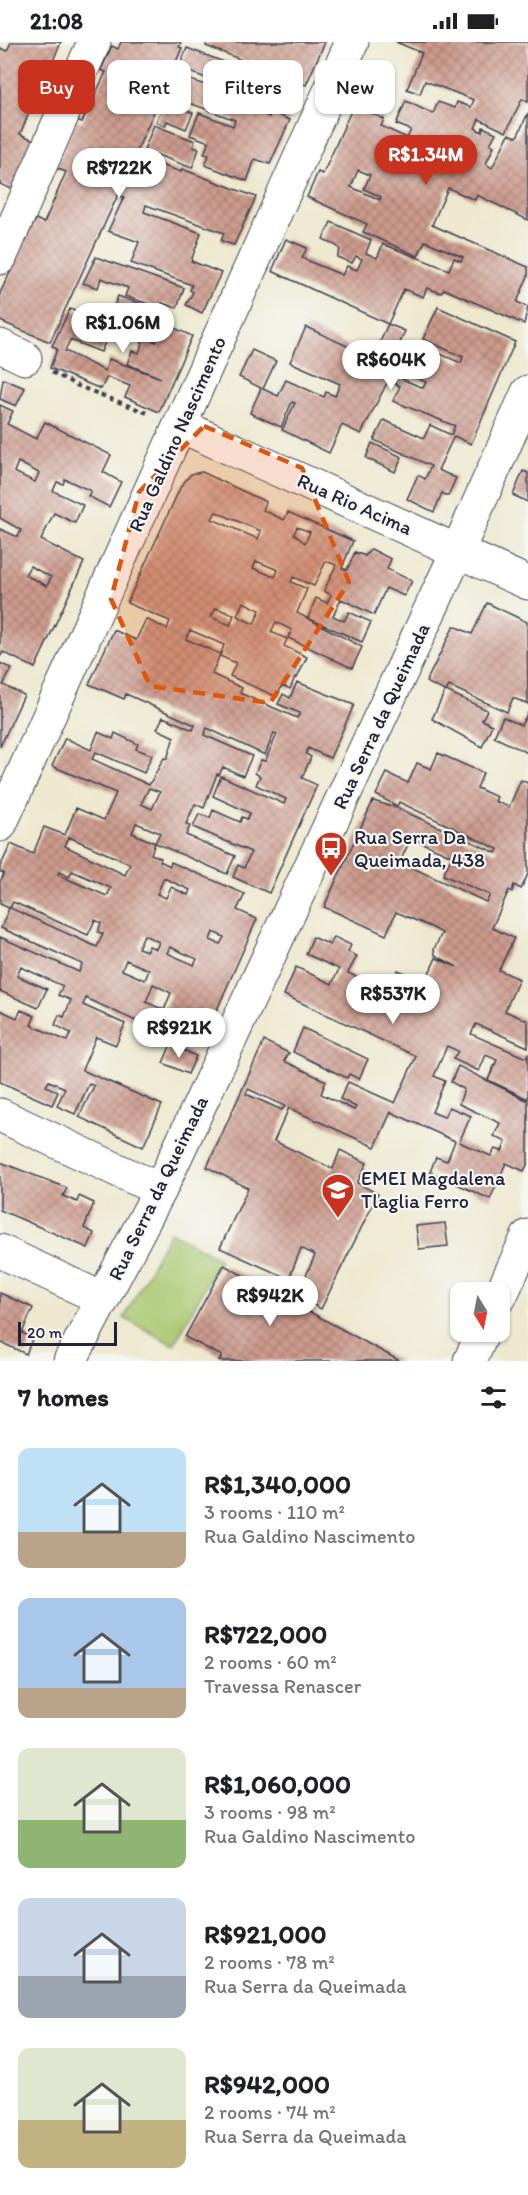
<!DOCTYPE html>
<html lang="en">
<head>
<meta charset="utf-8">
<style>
  :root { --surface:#fff; --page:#f2f2f2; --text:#202124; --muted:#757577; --accent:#c8321e }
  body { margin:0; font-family:Itim,sans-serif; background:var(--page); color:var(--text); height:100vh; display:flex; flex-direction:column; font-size:22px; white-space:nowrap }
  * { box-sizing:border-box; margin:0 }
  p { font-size:20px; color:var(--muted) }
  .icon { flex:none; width:33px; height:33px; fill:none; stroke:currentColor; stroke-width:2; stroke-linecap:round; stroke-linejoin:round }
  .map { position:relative; height:1319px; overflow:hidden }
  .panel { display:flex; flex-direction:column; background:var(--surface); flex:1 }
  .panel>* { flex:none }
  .hud { position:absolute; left:18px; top:18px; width:492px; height:54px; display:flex; gap:12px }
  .needle { width:39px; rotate:170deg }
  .controls { position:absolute; left:450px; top:1240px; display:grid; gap:12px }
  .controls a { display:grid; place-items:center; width:60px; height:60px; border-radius:12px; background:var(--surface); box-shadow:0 2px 4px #0004; font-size:30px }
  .scale { position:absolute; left:18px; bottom:15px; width:99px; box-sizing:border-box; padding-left:6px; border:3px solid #22223b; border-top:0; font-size:16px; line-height:21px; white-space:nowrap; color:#22223b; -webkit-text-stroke:4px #f6f6f2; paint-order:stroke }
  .price { position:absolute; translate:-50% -51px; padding:0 14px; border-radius:21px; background:#fff; color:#222; font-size:20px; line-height:39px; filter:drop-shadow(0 2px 3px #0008) }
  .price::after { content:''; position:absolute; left:50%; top:36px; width:18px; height:14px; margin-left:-9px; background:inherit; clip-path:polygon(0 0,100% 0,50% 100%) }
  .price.on { background:var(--accent); color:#fff }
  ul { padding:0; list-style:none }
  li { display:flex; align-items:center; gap:18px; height:150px; padding:0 18px }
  li span { display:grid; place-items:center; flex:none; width:168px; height:120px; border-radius:12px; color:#555 }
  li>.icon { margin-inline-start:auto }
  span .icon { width:72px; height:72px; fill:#fffc; stroke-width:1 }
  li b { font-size:26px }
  h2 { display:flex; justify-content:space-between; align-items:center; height:72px; padding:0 18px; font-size:26px }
  .tag { padding:0 21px; border-radius:12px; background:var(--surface); box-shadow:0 2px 4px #0004; font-size:21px; line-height:54px }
  .tag.on { background:var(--accent); color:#fff }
  .status { display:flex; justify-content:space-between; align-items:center; height:42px; padding:0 30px; background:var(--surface); direction:ltr }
  .status svg { height:16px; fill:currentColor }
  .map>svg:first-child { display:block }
  .green { fill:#a9c76f; stroke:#667455; stroke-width:1.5 }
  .building { fill:url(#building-cross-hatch); fill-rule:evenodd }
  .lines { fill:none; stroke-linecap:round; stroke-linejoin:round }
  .street-casing { stroke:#404051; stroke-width:35 }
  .path { stroke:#404051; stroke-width:4; stroke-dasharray:4.5 4.5; stroke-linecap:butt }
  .street { stroke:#fff; stroke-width:33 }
  .marked { fill:#de560e; fill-opacity:0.2; stroke:#de560e; stroke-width:4.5; stroke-dasharray:12 8; stroke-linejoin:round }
  .labels { text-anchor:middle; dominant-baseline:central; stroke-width:4.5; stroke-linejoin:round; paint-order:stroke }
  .street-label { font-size:20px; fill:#22223b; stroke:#f6f6f2 }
  .poi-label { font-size:20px; fill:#22223b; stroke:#f6f6f2; text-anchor:start }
</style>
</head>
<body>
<div class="status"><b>21:08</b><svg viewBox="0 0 49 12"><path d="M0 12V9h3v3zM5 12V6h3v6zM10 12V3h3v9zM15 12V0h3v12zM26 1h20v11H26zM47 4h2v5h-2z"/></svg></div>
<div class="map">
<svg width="528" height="1319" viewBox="0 0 528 1319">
  <defs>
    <pattern id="building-cross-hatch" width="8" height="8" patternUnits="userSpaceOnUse" patternTransform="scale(1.5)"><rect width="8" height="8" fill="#cd9b8d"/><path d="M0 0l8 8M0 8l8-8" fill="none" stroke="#a67e74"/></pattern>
  </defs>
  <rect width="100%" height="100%" fill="#f6f6f2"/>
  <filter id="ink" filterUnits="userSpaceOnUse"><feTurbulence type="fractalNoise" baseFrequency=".0167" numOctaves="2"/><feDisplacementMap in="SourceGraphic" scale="12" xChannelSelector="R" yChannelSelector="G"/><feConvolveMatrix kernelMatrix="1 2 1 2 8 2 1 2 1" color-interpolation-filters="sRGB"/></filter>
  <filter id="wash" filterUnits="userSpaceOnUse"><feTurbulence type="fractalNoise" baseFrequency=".008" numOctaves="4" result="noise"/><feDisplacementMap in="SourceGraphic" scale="24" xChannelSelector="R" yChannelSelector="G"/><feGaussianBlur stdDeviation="1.35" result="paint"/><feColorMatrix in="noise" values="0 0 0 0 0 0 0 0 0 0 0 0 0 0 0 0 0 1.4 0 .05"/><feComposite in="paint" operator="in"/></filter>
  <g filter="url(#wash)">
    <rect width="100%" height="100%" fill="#ede8ce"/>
    <polygon class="green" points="170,1190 220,1217 174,1303 124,1276"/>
    <g id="blocks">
      <g class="building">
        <polygon points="11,0 61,0 49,28 70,37 62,53 41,43 20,92 41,101 19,150 0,142 0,6 7,9"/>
        <polygon points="121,0 181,0 179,5 182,6 128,129 134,131 141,116 181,130 182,127 256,155 234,203 221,199 224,191 146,163 144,170 201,191 191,219 221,231 202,271 186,263 193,250 190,248 192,243 131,221 139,200 108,189 124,155 118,153 50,300 0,279 0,251 36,177 44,181 66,130 56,126 76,78 82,80 106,30 101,28 112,4 118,7"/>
        <polygon points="207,0 325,0 306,43 206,4"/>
        <path d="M396,0H528V60L522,57L506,90L479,77L475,86L482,90L483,85L496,91L490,102L494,104L486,122L492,126L509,92L517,95L528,71V178L477,153L475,158L448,146L432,183L528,225V234L517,260L528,265L524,282L444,247L441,251L427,246L423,255L404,247L388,282L272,229L286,197L307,206L302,216L313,221L342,233L347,224L357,228L362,217L356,214L352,221L337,215L340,208L337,204L323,197L331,180L371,198L366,211L377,216L383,202L449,228L454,216L461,219L463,215L425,199L418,214L363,190L367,182L307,155L318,130L323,132L365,37L376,42L365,68L384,77L381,84L407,96L411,88L396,82L406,59L433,72L438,60L455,66L457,60L471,65L474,58L425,39L420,52L407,47L422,11ZM358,128L370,133L364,147L381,155L380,158L351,145Z"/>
        <polygon points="187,6 245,28 238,48 179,26"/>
        <polygon points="176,33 220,48 219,53 269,75 271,70 290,78 270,122 255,117 247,139 205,123 209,113 204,112 209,100 190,93 199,71 233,84 235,78 168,53"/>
        <polygon points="165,59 193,71 186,87 167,79 165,84 156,80"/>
        <polygon points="154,83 195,99 193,105 199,107 192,126 144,108"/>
        <polygon points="96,215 184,246 177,266 162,261 160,266 125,254 128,246 101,236 98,246 83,241"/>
        <polygon points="118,254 150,265 142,288 120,280 118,286 112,283 101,310 70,298 65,309 105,329 109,317 161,336 127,322 132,309 139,311 144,295 156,300 164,281 192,294 159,370 125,355 130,344 107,335 101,347 50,326 57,307 52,304 70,267 108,282"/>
        <path d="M438,265L515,300L471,402L454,394L438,428L456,436L448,454L442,451L434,470L407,457L418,433L425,437L431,424L374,398L384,378L424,396L430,383L451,393L455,384L393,359L400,344L388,339L361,392L342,383L329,411L282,388L295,361L292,360L281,385L250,371L261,346L239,335L252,308L276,319L263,347L278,354L286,338L324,355L326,350L335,354L340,342L290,320L306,285L373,316L388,282L405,289L400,301L410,306L413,300L461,321L463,315L423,297ZM404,330L426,340L423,346L402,337Z"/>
        <polygon points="3,337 25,346 16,364 0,357"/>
        <path d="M0,363L13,369L7,382L36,397L45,380L111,413L103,430L121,440L109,465L88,454L91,449L65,437L63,442L57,440L53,449L83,463L75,481L54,471L41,498L84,520L35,626L3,610L0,615V487L18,495L21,488L0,476ZM18,420L39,431L35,440L14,430ZM30,524L51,535L47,544L25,533Z"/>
        <polygon points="372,401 402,415 395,430 366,416"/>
        <polygon points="523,429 528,431 528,460 513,453"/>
        <path d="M202,430L266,460L263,468L284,478L288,470L353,499L342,526L347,528L355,510L365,514L371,507L391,517L387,527L412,539L404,554L386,546L374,573L341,557L333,574L344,579L349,570L371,580L362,600L308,576L316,556L327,561L331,553L324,549L336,523L326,519L314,544L293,535L291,540L307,547L297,571L362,605L352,626L288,596L292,588L276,580L271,590L287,597L284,604L307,615L297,636L295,635L290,647L282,643L277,655L230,634L236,621L220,614L224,603L190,588L186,597L220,612L212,632L242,646L240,651L297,676L300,671L278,662L283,652L290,656L297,640L354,663L330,716L308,706L306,712L311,715L302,736L317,743L269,851L233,835L238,823L244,826L251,810L193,785L199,772L210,776L213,768L240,780L242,775L247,777L250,771L213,754L221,734L284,762L286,757L256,743L260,734L255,731L261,718L265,719L277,692L274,691L265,713L207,686L204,693L252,714L243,734L223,725L219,733L217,732L204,766L195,762L186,782L190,784L186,793L235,814L227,832L155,801L160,791L136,781L132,791L155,801L151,812L161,816L160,819L170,824L171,820L245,852L237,868L257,877L201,1004L177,993L175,997L86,956L83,963L125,982L116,1003L96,995L82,1028L162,1063L143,1105L79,1075L94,1044L89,1042L75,1072L57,1064L65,1046L49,1039L46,1044L58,1050L52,1063L0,1040V968L17,976L21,968L35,974L31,983L67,999L71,991L55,983L59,973L64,975L71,958L58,953L63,944L21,925L17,934L47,947L38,966L0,949V895L79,930L82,922L1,886L9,866L0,862V840L4,831L0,830V825L11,802L33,812L44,785L65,793L76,766L104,778L116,751L52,724L65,696L91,708L98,690L113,697L115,691L138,702L136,707L152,713L144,731L96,710L92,717L149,743L164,716L167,717L174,695L157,687L163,675L193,688L195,683L126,652L124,657L89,642L114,588L136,598L146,577L167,587L170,579L127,561L181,444L191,432ZM216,470L261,489L258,497L212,477ZM297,485L310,490L305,501L294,492ZM256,519L278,528L275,535L253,526ZM243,560L260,568L254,582L237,574ZM216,566L234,573L230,583L211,575ZM149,746L160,750L152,767L141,762ZM69,795L130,822L125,833L65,804ZM72,829L111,846L107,854L58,833L59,830L69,835ZM164,836L190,848L188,853L171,845L166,856L157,852ZM13,860L88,893L95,878L101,881L98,890L103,892L97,905L10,866ZM213,890L224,895L220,902L210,898ZM144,893L159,900L156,907L149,904L147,909L138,906ZM170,905L197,917L194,923L167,911ZM126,918L149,928L145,938L122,928ZM153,942L171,951L164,968L146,960Z"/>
        <polygon points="487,561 527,580 528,662 513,656 507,670 449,644 446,649 487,668 482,678 492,683 482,705 432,677 445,649 426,640 454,584 472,592"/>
        <polygon points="0,621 12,627 3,643 24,653 0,705"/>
        <polygon points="528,671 528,711 494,695 503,675 521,683"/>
        <path d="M438,711L483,731L477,746L497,755L495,759L509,765L521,738L528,741V832L521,847L514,843L512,850L509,848L492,886L514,896L499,928L519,937L505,969L528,979V1005L476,982L471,992L526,1016L528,1011V1057L488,1038L497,1018L486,1013L479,1029L453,1017L458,1009L447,1004L434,1034L445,1039L432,1070L444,1075L449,1065L471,1074L459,1100L491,1114L495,1107L502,1109L506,1100L494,1094L500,1081L459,1062L464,1047L451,1040L458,1024L528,1059V1121L524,1129L506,1121L490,1157L430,1130L436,1115L447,1119L455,1099L391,1070L375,1105L289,1066L274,1099L333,1127L340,1108L367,1121L357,1141L378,1152L321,1267L297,1254L315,1213L301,1206L289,1237L220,1206L248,1146L207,1125L264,999L289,1011L284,1019L326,1039L321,1052L354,1068L356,1065L340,1057L348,1040L395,1061L416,1014L284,953L296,925L332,942L339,927L306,912L313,895L330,903L334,895L351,903L348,910L357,914L348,931L388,949L398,928L425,940L436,916L457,925L435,913L434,907L442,891L431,885L396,870L386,893L324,865L373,759L397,766L496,811L498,807L399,760L397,764L376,753L387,731L408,741L417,721L431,727ZM411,796L452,814L443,833L490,853L486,860L400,820ZM248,1047L285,1064L282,1068L246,1052Z"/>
        <polygon points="303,986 368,1017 359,1037 349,1032 347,1036 293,1010"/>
        <polygon points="171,1002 196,1014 188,1032 163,1021"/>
        <polygon points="0,1120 67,1146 63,1154 77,1160 79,1154 94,1161 84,1186 94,1191 88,1206 0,1168"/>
        <polygon points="445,1181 448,1204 419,1207 416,1184"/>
        <polygon points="224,1223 400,1319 219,1319 222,1314 185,1295"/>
        <polygon points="0,1251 33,1266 22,1291 33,1295 26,1312 0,1300"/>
      </g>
    </g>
  </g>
  <g filter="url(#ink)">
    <use href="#blocks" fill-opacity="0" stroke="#404051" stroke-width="1.5"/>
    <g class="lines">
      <g class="street-casing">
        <g id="street">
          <polyline points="0,216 94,0"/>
          <polyline points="0,304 25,316"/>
          <polyline points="181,384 528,541"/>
          <polyline points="0,783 352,0"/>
          <polyline points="0,1073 160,1148"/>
          <polyline points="0,1209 103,1257"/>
          <polyline points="500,1255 528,1194"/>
          <polyline points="70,1319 160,1148 458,508 528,350"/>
          <polyline points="470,1319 483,1290"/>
        </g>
      </g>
      <polyline class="path" points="52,330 78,344 150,372"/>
      <use href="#street" class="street"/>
    </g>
  </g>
  <path class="marked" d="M204,384L302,426L349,540L270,661L150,644L111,557L139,450Z"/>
  <defs>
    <g id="bus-pin" transform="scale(1.725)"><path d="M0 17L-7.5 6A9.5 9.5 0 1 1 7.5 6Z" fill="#c8321e" stroke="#f6f6f2"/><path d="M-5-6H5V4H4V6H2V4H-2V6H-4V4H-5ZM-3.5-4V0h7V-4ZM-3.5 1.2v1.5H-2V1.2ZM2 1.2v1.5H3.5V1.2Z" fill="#fff"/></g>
    <g id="school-pin" transform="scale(1.725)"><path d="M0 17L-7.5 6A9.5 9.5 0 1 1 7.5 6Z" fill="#c8321e" stroke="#f6f6f2"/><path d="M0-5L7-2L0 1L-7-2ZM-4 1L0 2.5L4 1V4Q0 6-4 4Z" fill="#fff"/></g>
  </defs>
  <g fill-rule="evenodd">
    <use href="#bus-pin" x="331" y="806"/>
    <use href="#school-pin" x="338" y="1148"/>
  </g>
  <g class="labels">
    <g class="street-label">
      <text transform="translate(177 392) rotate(-66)">Rua Galdino Nascimento</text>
      <text transform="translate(355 462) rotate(24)">Rua Rio Acima</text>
      <text transform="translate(381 674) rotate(-65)">Rua Serra da Queimada</text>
      <text transform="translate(158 1146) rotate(-64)">Rua Serra da Queimada</text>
    </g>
    <g class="poi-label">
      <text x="354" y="795">Rua Serra Da<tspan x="354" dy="23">Queimada, 438</tspan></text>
      <text x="361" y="1136">EMEI Magdalena<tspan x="361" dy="23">Tlaglia Ferro</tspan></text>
    </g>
  </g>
</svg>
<div class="controls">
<a><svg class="needle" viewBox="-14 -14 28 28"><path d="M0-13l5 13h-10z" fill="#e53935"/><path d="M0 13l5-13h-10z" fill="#757577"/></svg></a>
</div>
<div class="scale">20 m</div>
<b class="price on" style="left:426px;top:144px">R$1.34M</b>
<b class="price" style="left:119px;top:157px">R$722K</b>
<b class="price" style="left:123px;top:312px">R$1.06M</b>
<b class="price" style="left:391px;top:349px">R$604K</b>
<b class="price" style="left:393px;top:983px">R$537K</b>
<b class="price" style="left:179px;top:1017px">R$921K</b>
<b class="price" style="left:270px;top:1285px">R$942K</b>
<div class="hud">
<a class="tag on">Buy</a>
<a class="tag">Rent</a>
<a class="tag">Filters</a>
<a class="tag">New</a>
</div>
</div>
<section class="panel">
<h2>7 homes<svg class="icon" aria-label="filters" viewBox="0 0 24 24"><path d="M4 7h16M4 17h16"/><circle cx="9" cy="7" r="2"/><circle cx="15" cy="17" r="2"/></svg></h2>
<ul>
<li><span style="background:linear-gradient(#bfe0f5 70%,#b9a48a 0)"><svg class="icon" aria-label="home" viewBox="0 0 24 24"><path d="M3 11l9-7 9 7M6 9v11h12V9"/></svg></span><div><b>R$1,340,000</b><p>3 rooms · 110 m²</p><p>Rua Galdino Nascimento</p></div></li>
<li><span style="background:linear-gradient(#a9c7e8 75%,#b9a48a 0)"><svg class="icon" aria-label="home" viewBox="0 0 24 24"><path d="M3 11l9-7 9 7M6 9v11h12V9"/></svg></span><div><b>R$722,000</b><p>2 rooms · 60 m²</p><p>Travessa Renascer</p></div></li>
<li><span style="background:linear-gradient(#dfe7d0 60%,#8fb573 0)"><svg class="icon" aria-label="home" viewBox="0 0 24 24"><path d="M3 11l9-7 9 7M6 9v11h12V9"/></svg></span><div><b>R$1,060,000</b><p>3 rooms · 98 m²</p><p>Rua Galdino Nascimento</p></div></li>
<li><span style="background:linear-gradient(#c9d6e8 65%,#9aa5b1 0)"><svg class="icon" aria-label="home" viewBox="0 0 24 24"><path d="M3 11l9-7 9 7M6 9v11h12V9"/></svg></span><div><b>R$921,000</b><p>2 rooms · 78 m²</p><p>Rua Serra da Queimada</p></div></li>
<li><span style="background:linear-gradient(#dfe7d0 60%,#c2b280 0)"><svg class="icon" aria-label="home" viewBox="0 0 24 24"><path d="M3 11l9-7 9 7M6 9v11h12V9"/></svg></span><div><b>R$942,000</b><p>2 rooms · 74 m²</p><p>Rua Serra da Queimada</p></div></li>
</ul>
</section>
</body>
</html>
